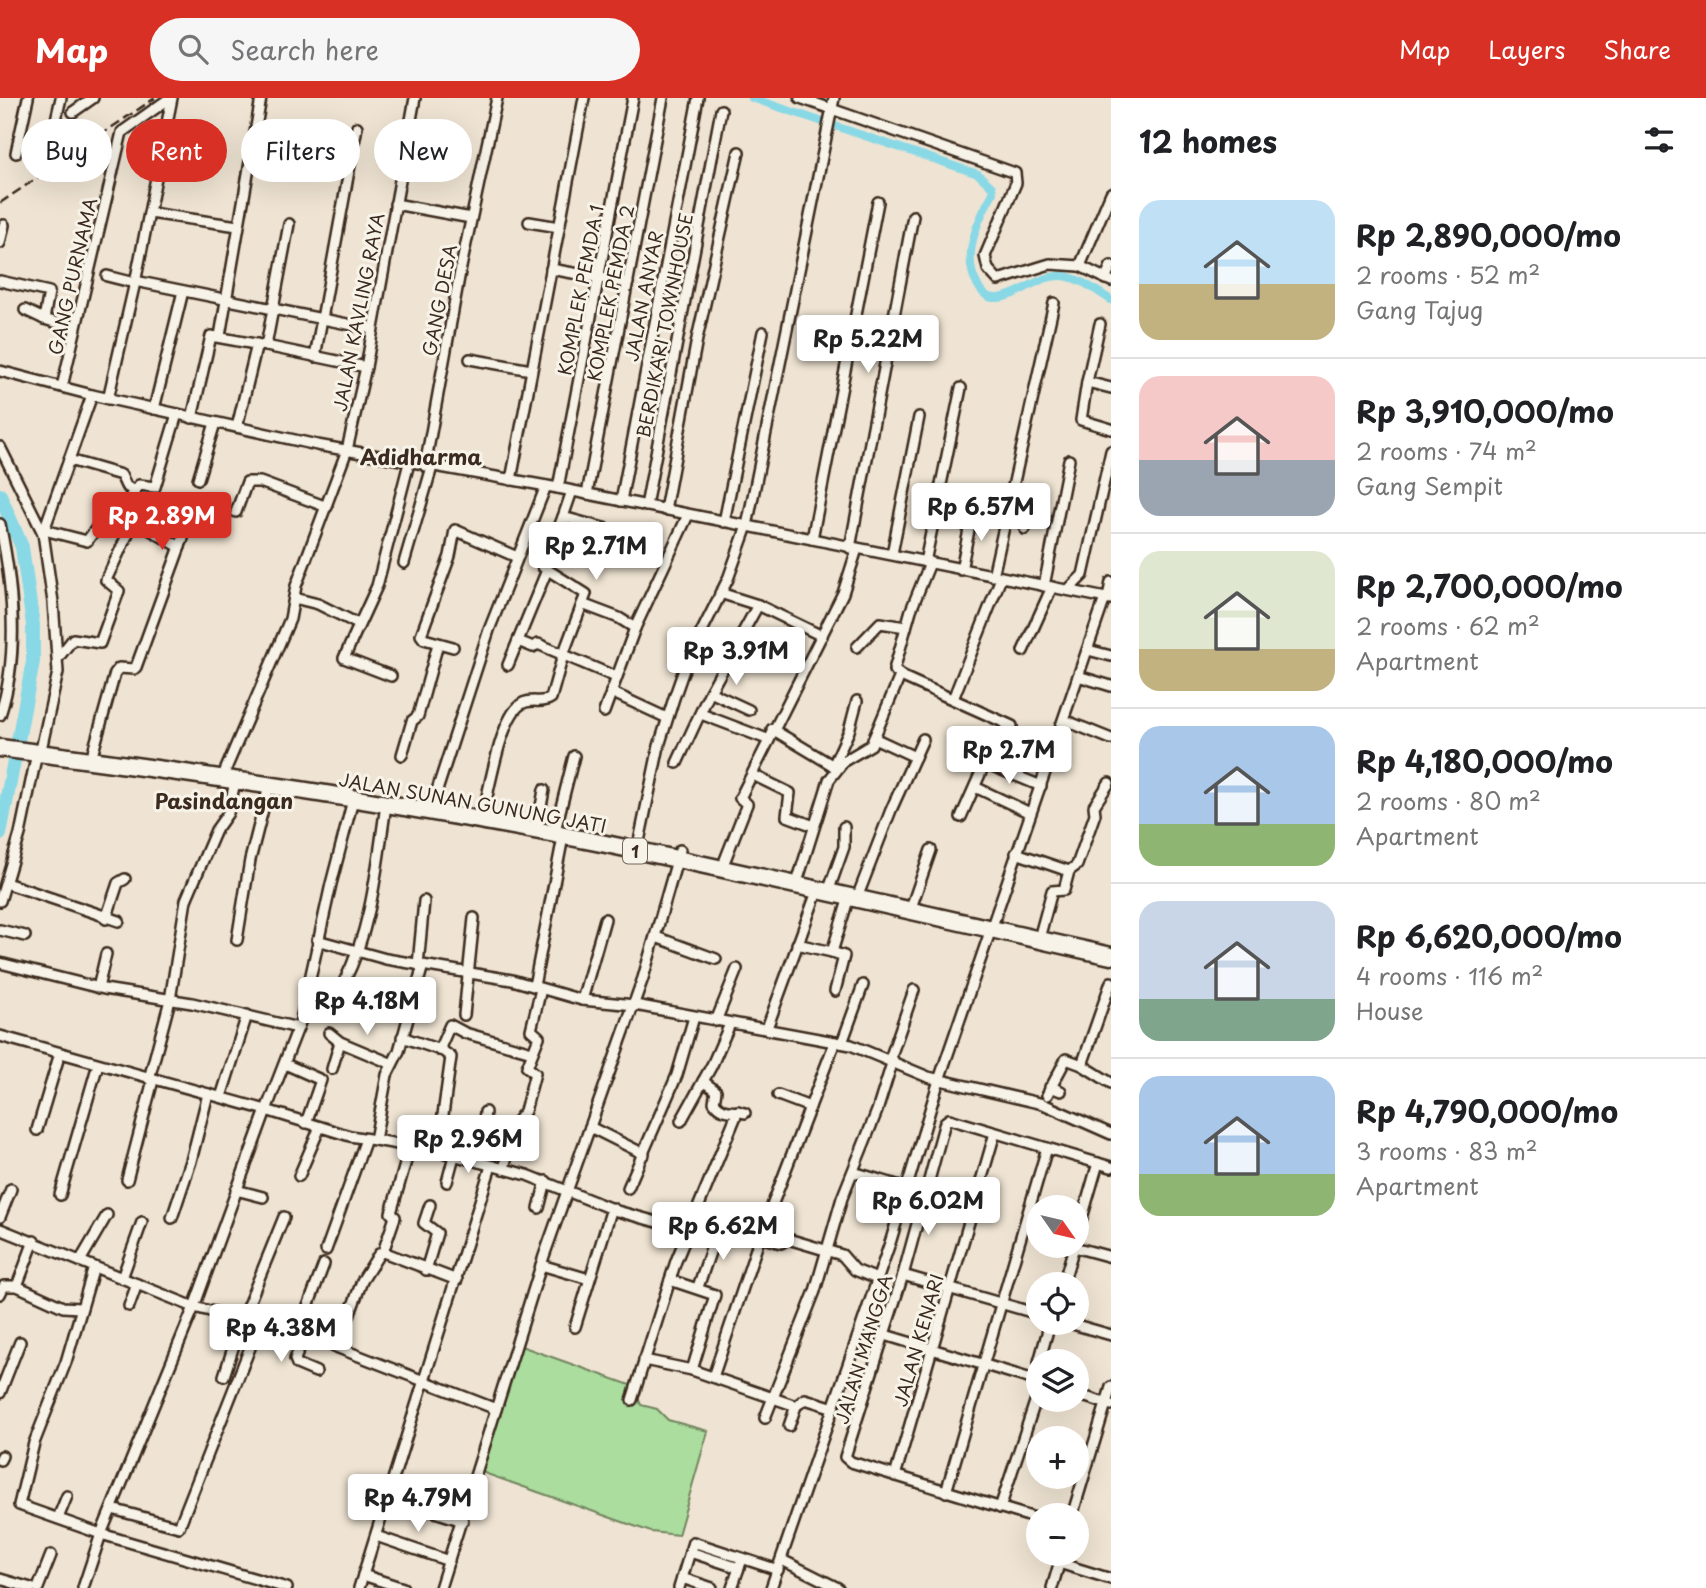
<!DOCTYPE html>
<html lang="en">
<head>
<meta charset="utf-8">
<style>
  :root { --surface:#fff; --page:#f6f6f6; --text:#202124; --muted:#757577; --line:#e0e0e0; --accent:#d93025 }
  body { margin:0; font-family:"Playpen Sans",sans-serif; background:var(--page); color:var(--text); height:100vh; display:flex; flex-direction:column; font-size:26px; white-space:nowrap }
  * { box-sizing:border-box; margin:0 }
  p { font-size:23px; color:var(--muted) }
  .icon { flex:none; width:38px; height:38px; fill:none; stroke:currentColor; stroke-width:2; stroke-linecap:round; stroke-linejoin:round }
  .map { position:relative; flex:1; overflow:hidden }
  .panel { display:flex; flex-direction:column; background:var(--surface); width:595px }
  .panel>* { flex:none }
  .top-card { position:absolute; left:21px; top:21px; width:665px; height:63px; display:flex; gap:14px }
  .needle { width:46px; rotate:124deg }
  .buttons { position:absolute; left:1026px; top:1097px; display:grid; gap:14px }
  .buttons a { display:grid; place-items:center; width:63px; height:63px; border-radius:50%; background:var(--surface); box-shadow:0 7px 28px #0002; font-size:35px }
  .price { position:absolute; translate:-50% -60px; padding:0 16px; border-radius:7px; background:#fff; color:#222; font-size:23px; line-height:46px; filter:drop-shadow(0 2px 4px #0008) }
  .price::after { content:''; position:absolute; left:50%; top:42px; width:21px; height:16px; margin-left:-10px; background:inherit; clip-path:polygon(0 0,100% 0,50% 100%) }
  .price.on { background:var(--accent); color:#fff }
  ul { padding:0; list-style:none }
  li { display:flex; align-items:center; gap:21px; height:175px; padding:0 28px }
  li+li { border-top:2px solid var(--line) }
  li span { display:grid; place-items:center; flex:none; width:196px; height:140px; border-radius:21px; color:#555 }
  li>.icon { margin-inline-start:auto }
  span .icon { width:84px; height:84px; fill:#fffc; stroke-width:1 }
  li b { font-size:30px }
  h2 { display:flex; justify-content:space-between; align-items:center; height:84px; padding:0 28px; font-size:30px }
  .pill { padding:0 24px; border-radius:32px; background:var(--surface); box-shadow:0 7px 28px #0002; font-size:24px; line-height:63px }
  .pill.on { background:var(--accent); color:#fff }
  header { display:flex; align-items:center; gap:42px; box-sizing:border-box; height:98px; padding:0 35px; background:var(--accent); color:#fff }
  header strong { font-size:33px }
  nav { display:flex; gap:38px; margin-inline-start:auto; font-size:24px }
  .search { width:490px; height:63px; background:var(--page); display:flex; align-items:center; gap:18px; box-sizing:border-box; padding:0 24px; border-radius:38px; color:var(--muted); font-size:26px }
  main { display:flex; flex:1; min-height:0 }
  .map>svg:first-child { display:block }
  .green { fill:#aadd9e; stroke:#72845e; stroke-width:2 }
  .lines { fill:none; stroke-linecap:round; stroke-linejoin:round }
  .canal { stroke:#89d8e6; stroke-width:8 }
  .river { stroke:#89d8e6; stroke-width:14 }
  .street-casing { stroke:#3b2a1e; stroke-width:14 }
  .highway-casing { stroke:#3b2a1e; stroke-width:21 }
  .street { stroke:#f7f3e8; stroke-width:9 }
  .highway { stroke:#f7f3e8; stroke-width:16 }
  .rail { stroke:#3b2a1e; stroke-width:2.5; stroke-dasharray:10 5; stroke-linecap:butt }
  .labels { text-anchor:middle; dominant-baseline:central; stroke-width:6; stroke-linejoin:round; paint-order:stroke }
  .shield { fill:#f7f3e8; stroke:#73665b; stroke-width:2 }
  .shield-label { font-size:16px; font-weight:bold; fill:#3b2a1e }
  .street-label { font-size:18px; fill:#3b2a1e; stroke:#f7f3e8 }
  .quarter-label { font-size:21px; font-weight:bold; fill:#3b2a1e; stroke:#f7f3e8 }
</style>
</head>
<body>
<header>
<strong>Map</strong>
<div class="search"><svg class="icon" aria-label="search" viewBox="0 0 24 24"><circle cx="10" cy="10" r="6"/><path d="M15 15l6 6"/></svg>Search here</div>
<nav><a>Map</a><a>Layers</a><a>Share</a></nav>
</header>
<main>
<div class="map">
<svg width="1111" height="1490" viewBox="0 0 1111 1490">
  <rect width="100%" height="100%" fill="#efe4d3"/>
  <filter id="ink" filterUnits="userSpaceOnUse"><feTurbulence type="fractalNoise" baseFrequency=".0143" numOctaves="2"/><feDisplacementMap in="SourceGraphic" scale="14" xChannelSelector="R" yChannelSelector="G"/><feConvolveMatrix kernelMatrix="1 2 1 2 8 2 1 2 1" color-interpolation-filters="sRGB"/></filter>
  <g filter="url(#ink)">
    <polygon class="green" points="521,1248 633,1288 641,1307 657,1311 668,1322 708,1333 678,1437 651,1434 484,1375 481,1365"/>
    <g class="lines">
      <path class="canal" d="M752,0L978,76L992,89L993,95C978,121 961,158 977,186C982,195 987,201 998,200C1021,198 1039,176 1063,178C1081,180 1096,193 1111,202"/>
      <polyline class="river" points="0,397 22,449 33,527 33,564 0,736"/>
      <g class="street-casing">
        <g id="street">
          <polyline points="800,0 1015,75 1016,85 985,158 988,171 998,182 1050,166 1080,168"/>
          <polyline points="73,14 93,0"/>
          <polyline points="55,26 61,0"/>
          <polyline points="16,55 28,0"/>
          <polyline points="1111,95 1080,168 1111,183"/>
          <polyline points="395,106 471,120"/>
          <polyline points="150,115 238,128"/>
          <polyline points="529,124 559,129"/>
          <polyline points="289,126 266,248 366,269"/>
          <polyline points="0,145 4,127"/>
          <polyline points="551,171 628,185"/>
          <polyline points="107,178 135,185"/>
          <polyline points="1105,181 1111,168"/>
          <polyline points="0,183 49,194 44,221 75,230"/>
          <polyline points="135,183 372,231"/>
          <polyline points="25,212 44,221"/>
          <polyline points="1100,226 1087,284 1111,290"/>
          <polyline points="220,238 261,0"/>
          <polyline points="315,259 357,29"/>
          <polyline points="470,261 531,272"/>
          <polyline points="0,273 92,297"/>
          <polyline points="1087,284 1081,322 1111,331"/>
          <polyline points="62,289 122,34 170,0"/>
          <polyline points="108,301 136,180 172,0"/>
          <polyline points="154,311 183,193"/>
          <polyline points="192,320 211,238 266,248"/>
          <polyline points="237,329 257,246"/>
          <polyline points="0,349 43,435"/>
          <polyline points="69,362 121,377 126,388 134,393"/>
          <polyline points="425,368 460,174 497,0"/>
          <polyline points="198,381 215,325"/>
          <polyline points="511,382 584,0"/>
          <polyline points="558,390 633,0"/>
          <polyline points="572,393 563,419 607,431"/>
          <polyline points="587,396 663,0"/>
          <polyline points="621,403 698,0"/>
          <polyline points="646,408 721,12"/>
          <polyline points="665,412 697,241 739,54"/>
          <polyline points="1008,412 1029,417 1025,431"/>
          <polyline points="119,414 180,449"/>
          <polyline points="236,414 247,384 260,384 327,409"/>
          <polyline points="724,424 763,234"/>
          <path d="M0,426C13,488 20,557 0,617"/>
          <polyline points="44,432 87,443 104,420 119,414 139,387 155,389 177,316"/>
          <polyline points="812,441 878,104"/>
          <polyline points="850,450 913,118"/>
          <polyline points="892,456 919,319"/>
          <polyline points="925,464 961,290"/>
          <polyline points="404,465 432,369"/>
          <polyline points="930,465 911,512 894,572 903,579 1012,628"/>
          <polyline points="961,472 973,412"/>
          <polyline points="993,478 1054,205"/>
          <polyline points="1044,488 1069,362"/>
          <polyline points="1068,492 1083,477 1111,353"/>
          <polyline points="720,495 758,507 822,538"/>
          <polyline points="294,500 318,506 358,526"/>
          <polyline points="1108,500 1111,484"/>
          <polyline points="582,506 619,520 635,530"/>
          <polyline points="518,543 533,549 538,546 616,579"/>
          <polyline points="453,549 424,541 421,537 450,458 455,432 517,459"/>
          <polyline points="857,549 880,525 906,529"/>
          <polyline points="1088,552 1111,558"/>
          <polyline points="1023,553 1052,489"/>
          <polyline points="58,560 73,541 100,545 119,493 106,482 134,423"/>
          <polyline points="508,567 547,472"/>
          <polyline points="391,578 344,560 377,488 409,365"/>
          <polyline points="1078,578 1111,588"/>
          <polyline points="611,594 667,620"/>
          <polyline points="710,594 749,612"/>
          <polyline points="953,601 1001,480"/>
          <polyline points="604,614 635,530 688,417"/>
          <polyline points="701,616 767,641"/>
          <polyline points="1064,622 1111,641"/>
          <polyline points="1008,627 1000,646 1048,667"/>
          <polyline points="772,631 837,670"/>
          <polyline points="874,640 915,659"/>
          <polyline points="42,647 58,574 53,504 43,435 92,297 317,347 558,390 1111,501"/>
          <polyline points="93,654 115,575 119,570 134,571 136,569 186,432"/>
          <polyline points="402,657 412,623 418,618 438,546"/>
          <polyline points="677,665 710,594 758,507"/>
          <polyline points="833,668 849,633 857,603"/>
          <polyline points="225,673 290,521 296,488 347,352 366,269 415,0"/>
          <polyline points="753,677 790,695 787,718 814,728"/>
          <polyline points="975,689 1030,715"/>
          <polyline points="430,714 489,532 546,388"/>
          <path d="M483,715C490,690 500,622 520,607C530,599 542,607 551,600L563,557L586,496L543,469L563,419"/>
          <polyline points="961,719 985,665 1041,688"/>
          <polyline points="538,725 544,692"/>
          <polyline points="556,729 574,658"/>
          <polyline points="637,753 659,648 674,600 687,563 728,481 747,428 834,0"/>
          <polyline points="1016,755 1069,773"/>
          <polyline points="725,762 747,706 740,700 843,495 857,451"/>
          <polyline points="799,778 829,682 844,663 871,647 900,578"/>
          <polyline points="6,785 119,823"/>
          <polyline points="860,792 891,712 923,641"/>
          <polyline points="828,794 844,749 844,729"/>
          <polyline points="0,803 20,736 37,655"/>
          <polyline points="913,804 931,752"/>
          <polyline points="106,821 118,785 125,781"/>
          <polyline points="0,832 25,838"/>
          <polyline points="1041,833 1052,793 1064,792 1069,773 1077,767 1095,716 1094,708 1109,685"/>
          <polyline points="656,839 716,861"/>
          <polyline points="237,842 250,762 269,688"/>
          <polyline points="317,842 386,861 512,882 582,902 635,907 851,947 928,979 1043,1006 1111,1036"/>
          <polyline points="797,846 832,854"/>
          <polyline points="0,865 104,891 192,905 298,930"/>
          <polyline points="418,867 424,803"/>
          <polyline points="423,867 399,953 387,977 375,1042 438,1053 527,1077 617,1113 708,1138 719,1129 726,1129 781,1145 788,1141 842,1157 855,1172 877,1181"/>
          <path d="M344,884C372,830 377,767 386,707"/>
          <polyline points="534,888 563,739"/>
          <polyline points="98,890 106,856"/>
          <polyline points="835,893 844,858 832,854 849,799"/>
          <polyline points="582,902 605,821"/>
          <polyline points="464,917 474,820"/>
          <polyline points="716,923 737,871"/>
          <polyline points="767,930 818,791"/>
          <polyline points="329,935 340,944 390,965"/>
          <polyline points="0,938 266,1012 301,922 331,786 353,702"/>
          <polyline points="402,939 443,953 451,959 438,1053"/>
          <polyline points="842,945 863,887"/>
          <polyline points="439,952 450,927 465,935 532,954"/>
          <polyline points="890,961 914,892"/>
          <polyline points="285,966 321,982 306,1025"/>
          <polyline points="1082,967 1111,985"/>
          <polyline points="332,971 340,944"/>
          <polyline points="149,981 170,902 186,802 216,732 228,715 236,680"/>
          <path d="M703,983L716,993L714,1004C722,1016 733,1012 745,1015"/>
          <polyline points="1050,989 1061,993"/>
          <polyline points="778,997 810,1009"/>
          <polyline points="1047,997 1066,961 1082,967 1111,884"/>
          <polyline points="221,999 247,917"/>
          <polyline points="681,1023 712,967 730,926"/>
          <polyline points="590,1029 644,1056"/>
          <polyline points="37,1032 60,955"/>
          <polyline points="479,1064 485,1014"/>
          <polyline points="504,1071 514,1027 525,1013 535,975 527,969 539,939 531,932 541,891"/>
          <polyline points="853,1074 907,1090"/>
          <polyline points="299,1078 320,1029"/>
          <polyline points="127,1082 153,982"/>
          <polyline points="447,1084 454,1058"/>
          <polyline points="628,1090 677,977 694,919"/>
          <polyline points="236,1092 263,1099"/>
          <polyline points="60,1097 98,966"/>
          <polyline points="539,1110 546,1083"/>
          <polyline points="0,1119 11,1091"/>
          <polyline points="172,1120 191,1063 208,996"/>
          <polyline points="0,1131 194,1209 305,1237 496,1311"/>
          <polyline points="1076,1141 1098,1065"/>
          <polyline points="326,1152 366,1041"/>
          <polyline points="383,1154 457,1182"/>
          <polyline points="80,1163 107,1117"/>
          <polyline points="541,1167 589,1181"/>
          <polyline points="94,1169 66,1264 34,1345 19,1407 101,1436 287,1490"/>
          <polyline points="426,1172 437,1135 424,1125 430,1107"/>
          <polyline points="903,1177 1038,1216"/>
          <polyline points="122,1180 142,1124"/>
          <polyline points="670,1182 715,1197 692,1272"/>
          <polyline points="1063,1186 1074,1149 1111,1159"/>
          <polyline points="17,1188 63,1209 80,1210"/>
          <polyline points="698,1189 718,1131"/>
          <polyline points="0,1196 4,1188 17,1188 34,1143"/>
          <polyline points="129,1208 137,1186"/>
          <polyline points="1069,1225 1111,1237"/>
          <polyline points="575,1229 612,1110"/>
          <polyline points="298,1235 324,1166"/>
          <polyline points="305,1237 295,1261 297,1266 316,1274"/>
          <polyline points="885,1237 1038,1283"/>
          <polyline points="338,1248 362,1183 379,1156 383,1154 395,1119 391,1115 410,1049"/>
          <polyline points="644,1262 692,1272 796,1308 805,1301 831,1309"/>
          <polyline points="1039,1264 1050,1225"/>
          <polyline points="224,1278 242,1222 284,1119"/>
          <polyline points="713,1279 760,1139 835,944"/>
          <polyline points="0,1295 20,1244"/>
          <polyline points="1076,1296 1111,1307"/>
          <polyline points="632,1302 676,1163 738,1013"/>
          <polyline points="765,1320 815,1193 842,1100 877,1013 893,962"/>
          <polyline points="789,1328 796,1308"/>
          <polyline points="0,1362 2,1358"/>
          <polyline points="895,1378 995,1035"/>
          <polyline points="946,1394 1047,1050"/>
          <polyline points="420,1409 463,1423"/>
          <polyline points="1000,1410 1038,1295"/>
          <polyline points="112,1411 179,1429 259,1227"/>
          <polyline points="1072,1418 1111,1289"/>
          <polyline points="58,1420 67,1398"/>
          <polyline points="1038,1421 851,1364 845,1359 903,1177 945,1024 949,1021 1111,1069"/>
          <polyline points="376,1438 449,1463"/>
          <polyline points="690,1454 739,1470"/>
          <polyline points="782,1462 838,1490"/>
          <polyline points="1059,1465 1111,1481"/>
          <polyline points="363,1477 403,1490"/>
          <polyline points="682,1480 712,1490"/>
          <polyline points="0,1481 31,1490"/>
          <polyline points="38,1490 51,1457"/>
          <polyline points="83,1490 101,1436 194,1209 266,1012 350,1038 375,1042"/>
          <polyline points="359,1490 491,1068"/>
          <polyline points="440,1490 544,1158 643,880 680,752"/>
          <polyline points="679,1490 693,1444 778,1472"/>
          <polyline points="732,1490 741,1464"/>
          <polyline points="771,1490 891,1142 939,982 1105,500"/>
          <polyline points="1052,1490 1062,1456"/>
        </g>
      </g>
      <g class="highway-casing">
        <path id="highway" d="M0,650C201,676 402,705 601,745C771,780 941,820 1111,858"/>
      </g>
      <use href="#street" class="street"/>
      <use href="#highway" class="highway"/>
      <polyline class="rail" points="0,105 155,0"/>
    </g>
  </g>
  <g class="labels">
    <rect class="shield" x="623" y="740.5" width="24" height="25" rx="5"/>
    <g class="shield-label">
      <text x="635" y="753">1</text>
    </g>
    <g class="street-label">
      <text transform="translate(72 178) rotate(-77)">GANG PURNAMA</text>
      <text transform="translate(580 192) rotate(-79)">KOMPLEK PEMDA 1</text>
      <text transform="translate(610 195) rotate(-79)">KOMPLEK PEMDA 2</text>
      <text transform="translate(643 198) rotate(-79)">JALAN ANYAR</text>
      <text transform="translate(439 202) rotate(-79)">GANG DESA</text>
      <text transform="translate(358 214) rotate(-79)">JALAN KAVLING RAYA</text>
      <text transform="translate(664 227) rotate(-79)">BERDIKARI TOWNHOUSE</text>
      <text transform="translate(473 704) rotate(10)">JALAN SUNAN GUNUNG JATI</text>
      <text transform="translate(918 1242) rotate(-74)">JALAN KENARI</text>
      <text transform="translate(863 1251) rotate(-73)">JALAN MANGGA</text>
    </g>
    <g class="quarter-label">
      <text x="421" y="358">Adidharma</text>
      <text x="224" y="702">Pasindangan</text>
    </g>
  </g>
</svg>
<div class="buttons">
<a><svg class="needle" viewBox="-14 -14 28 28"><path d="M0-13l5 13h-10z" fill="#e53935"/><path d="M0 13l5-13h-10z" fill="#757577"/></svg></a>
<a><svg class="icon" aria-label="locate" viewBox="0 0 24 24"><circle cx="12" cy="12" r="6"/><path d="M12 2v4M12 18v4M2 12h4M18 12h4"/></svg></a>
<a><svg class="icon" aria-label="layers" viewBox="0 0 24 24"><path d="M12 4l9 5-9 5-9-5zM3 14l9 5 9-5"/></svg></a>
<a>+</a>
<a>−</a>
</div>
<b class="price" style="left:868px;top:277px">Rp 5.22M</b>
<b class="price" style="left:981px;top:445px">Rp 6.57M</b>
<b class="price on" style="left:162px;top:454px">Rp 2.89M</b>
<b class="price" style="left:596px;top:484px">Rp 2.71M</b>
<b class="price" style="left:736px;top:589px">Rp 3.91M</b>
<b class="price" style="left:1009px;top:688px">Rp 2.7M</b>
<b class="price" style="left:367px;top:939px">Rp 4.18M</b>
<b class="price" style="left:468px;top:1077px">Rp 2.96M</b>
<b class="price" style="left:928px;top:1139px">Rp 6.02M</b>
<b class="price" style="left:723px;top:1164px">Rp 6.62M</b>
<b class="price" style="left:281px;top:1266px">Rp 4.38M</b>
<b class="price" style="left:418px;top:1436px">Rp 4.79M</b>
<div class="top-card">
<a class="pill">Buy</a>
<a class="pill on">Rent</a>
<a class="pill">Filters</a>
<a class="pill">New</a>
</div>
</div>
<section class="panel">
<h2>12 homes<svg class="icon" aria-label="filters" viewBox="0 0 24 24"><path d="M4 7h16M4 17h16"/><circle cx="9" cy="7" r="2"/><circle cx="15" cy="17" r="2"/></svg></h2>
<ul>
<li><span style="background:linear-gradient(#bfe0f5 60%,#c2b280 0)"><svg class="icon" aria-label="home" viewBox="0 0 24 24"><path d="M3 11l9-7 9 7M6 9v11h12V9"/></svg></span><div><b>Rp 2,890,000/mo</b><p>2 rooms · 52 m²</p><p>Gang Tajug</p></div></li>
<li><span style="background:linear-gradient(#f6c9c9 60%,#9aa5b1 0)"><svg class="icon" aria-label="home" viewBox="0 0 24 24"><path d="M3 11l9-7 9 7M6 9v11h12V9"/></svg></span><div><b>Rp 3,910,000/mo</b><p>2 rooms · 74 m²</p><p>Gang Sempit</p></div></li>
<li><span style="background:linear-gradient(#dfe7d0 70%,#c2b280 0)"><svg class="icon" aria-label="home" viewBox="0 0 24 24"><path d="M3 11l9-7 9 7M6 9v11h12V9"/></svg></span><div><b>Rp 2,700,000/mo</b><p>2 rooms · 62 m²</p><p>Apartment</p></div></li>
<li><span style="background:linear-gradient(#a9c7e8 70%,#8fb573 0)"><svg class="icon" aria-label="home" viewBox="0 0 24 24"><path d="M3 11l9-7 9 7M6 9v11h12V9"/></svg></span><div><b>Rp 4,180,000/mo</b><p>2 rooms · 80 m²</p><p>Apartment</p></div></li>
<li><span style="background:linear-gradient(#c9d6e8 70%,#7fa58c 0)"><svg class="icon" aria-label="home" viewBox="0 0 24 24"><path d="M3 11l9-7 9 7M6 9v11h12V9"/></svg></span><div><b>Rp 6,620,000/mo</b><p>4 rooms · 116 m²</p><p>House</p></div></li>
<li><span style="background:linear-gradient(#a9c7e8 70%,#8fb573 0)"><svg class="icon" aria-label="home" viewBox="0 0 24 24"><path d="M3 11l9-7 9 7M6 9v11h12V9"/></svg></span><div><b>Rp 4,790,000/mo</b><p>3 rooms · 83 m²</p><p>Apartment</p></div></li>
</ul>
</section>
</main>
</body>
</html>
